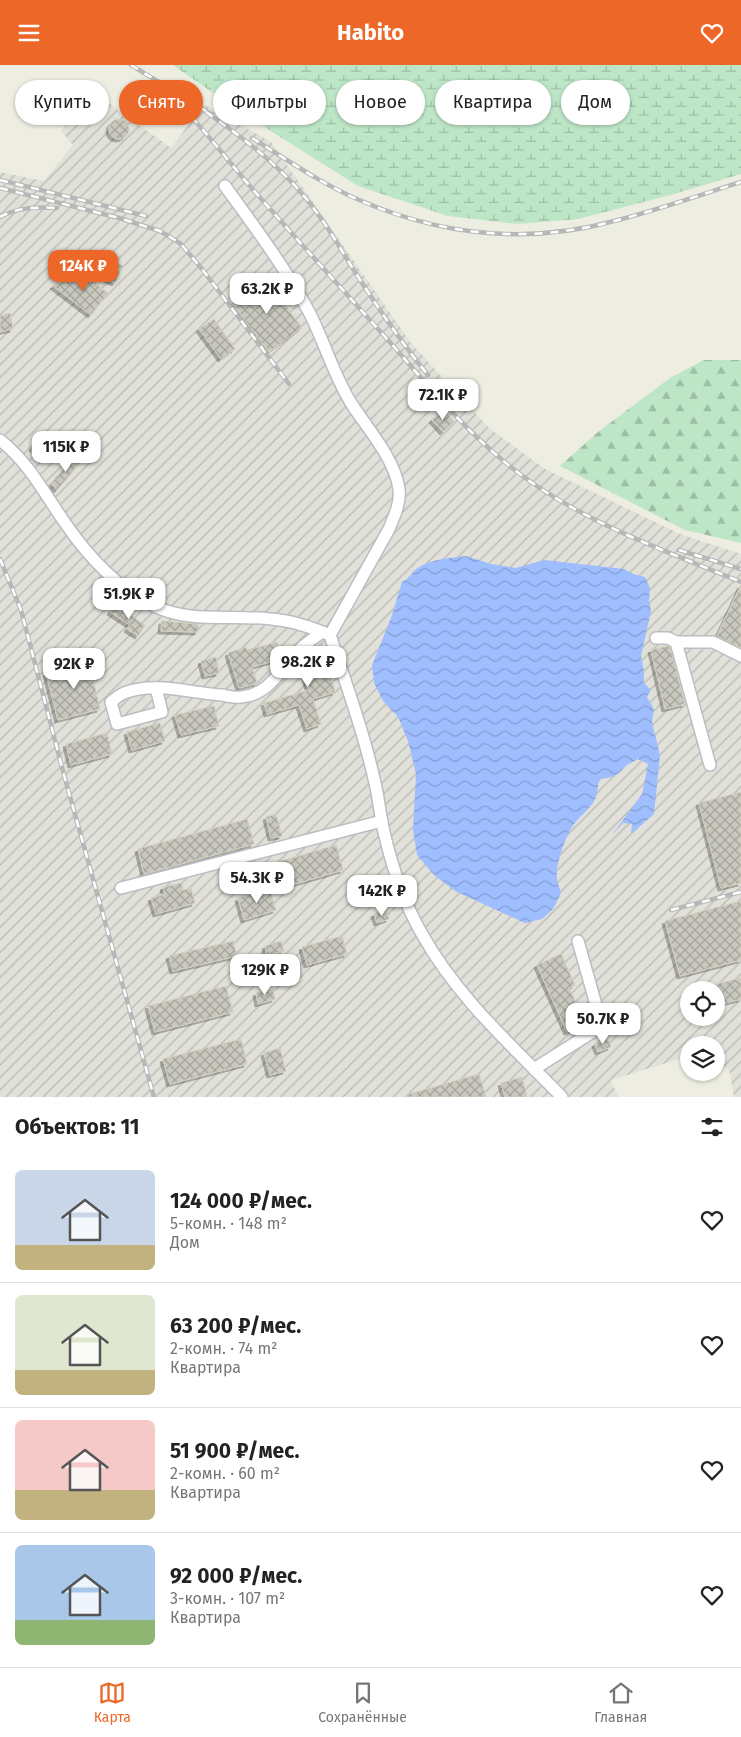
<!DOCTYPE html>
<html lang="ru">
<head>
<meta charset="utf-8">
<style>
  :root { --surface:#fff; --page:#f2f2f2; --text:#222; --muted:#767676; --line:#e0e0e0; --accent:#ed6828 }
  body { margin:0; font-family:"Fira Sans",sans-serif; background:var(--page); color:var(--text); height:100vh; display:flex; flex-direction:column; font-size:19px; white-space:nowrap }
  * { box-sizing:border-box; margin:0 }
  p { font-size:16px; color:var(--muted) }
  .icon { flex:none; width:28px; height:28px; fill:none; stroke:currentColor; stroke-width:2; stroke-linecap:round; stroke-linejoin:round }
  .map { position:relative; height:1032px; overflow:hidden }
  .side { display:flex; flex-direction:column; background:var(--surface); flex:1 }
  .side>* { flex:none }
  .top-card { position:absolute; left:15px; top:15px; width:711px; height:45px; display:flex; gap:10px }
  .controls { position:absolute; left:680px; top:916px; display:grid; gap:10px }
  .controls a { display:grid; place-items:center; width:45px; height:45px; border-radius:50%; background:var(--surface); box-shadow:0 1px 4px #0004; font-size:25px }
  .price { position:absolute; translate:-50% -42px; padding:0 11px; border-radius:10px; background:#fff; color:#222; font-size:16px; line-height:32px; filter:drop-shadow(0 1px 2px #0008) }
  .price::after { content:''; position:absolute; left:50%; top:30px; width:15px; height:11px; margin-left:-8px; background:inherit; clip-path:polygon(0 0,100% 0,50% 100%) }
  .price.current { background:var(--accent); color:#fff }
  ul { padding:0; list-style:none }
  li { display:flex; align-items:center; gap:15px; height:125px; padding:0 15px }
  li+li { border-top:1px solid var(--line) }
  li span { display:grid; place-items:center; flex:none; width:140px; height:100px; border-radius:8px; color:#555 }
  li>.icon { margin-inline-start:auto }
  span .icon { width:60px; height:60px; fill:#fffc; stroke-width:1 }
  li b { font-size:21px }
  h2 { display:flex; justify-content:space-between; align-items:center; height:60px; padding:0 15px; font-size:21px }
  .tag { padding:0 18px; border-radius:22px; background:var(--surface); box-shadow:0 1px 4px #0004; font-size:18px; line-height:45px }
  .tag.current { background:var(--accent); color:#fff }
  header { display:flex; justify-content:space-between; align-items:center; height:65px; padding:0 15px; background:var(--accent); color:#fff; font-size:22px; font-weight:700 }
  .tabs { display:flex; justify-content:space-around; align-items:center; height:70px; border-top:1px solid var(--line); background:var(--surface); font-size:14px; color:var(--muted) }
  .tabs a { display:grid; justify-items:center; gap:2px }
  .tabs .current { color:var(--accent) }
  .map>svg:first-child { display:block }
  .industrial { fill:url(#industrial-furrows); fill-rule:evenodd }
  .forest { fill:url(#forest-firs) }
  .wetland { fill:url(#wetland-marsh) }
  .water { fill:url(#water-waves) }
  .building { fill:url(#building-cross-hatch); stroke:#d2d1bf; filter:url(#shadow) }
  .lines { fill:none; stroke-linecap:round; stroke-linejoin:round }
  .minor-casing { stroke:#bcbdc3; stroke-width:14 }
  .minor { stroke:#fff; stroke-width:11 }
  .rail-casing { stroke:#b7b7b8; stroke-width:4.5 }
  .rail { stroke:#fff; stroke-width:2.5; stroke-dasharray:8; stroke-linecap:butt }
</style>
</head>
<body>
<header><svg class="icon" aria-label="menu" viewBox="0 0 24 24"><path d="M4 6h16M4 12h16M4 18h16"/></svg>Habito<svg class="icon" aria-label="heart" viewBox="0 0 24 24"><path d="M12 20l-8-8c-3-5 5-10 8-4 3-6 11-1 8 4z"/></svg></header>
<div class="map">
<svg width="741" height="1032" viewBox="0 0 741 1032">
  <defs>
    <pattern id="industrial-furrows" width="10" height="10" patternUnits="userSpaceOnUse" patternTransform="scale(1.25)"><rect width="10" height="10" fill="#e1e0d9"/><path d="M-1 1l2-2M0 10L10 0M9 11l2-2" fill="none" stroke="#b9b9b4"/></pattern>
    <pattern id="forest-firs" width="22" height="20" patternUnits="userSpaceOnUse" patternTransform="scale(1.25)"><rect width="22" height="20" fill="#bde6c7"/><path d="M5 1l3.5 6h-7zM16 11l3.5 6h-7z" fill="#9dbda5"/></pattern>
    <pattern id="wetland-marsh" width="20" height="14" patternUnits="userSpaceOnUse" patternTransform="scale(1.25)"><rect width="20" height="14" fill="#bde6c7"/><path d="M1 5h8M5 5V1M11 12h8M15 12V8" fill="none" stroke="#9dbda5"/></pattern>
    <pattern id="water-waves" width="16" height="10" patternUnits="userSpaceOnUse" patternTransform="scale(1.25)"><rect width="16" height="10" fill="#9fbeff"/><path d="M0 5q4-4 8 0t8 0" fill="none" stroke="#859dd2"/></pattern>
    <pattern id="building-cross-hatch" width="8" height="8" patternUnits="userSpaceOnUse" patternTransform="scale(1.25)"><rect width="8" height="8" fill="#c8c8be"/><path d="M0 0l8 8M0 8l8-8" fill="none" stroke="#a5a59e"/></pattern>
    <filter id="shadow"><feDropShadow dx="-3" dy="3" stdDeviation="0" flood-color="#0004"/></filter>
  </defs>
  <rect width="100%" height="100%" fill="#edede1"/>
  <path class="industrial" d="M89,24L171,83L204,39L271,77L411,278L489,363L545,404L680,469L741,489V1032H734L729,1004L716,999V980H689V991L611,1015L618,1032H0V107L44,116L73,80L61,66ZM689,925H716V952H689Z"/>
  <polygon class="forest" points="704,295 741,295 741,478 685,465 560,401 598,367 670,313"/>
  <polygon class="wetland" points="173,0 741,0 741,109 674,129 578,154 517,159 448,151 358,121 236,44"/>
  <path class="water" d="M466,491L491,499L516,503L544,495L624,504L633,509L645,512L650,523L649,535L651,546L641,591L644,606V618L651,625L647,632L654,644L652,657L660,690L654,749L631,769L632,759L623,758L612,770L642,729L648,699L638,694L627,700L619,708L612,712L601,714L598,719C598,740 587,743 575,758C567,767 555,800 557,813C557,818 560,823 561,828L553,844L542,854L525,858L455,826L434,810L417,790L413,765L416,709L408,676L398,652L383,636L374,618L372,600L391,553L402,517C408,514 411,509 416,504C429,494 451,493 466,491Z"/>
  <g class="building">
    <circle cx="119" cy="64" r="10"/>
    <polygon points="96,187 123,201 115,218 88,204"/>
    <polygon points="81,208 108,228 91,250 53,221"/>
    <polygon points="265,213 302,263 269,287 232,238"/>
    <polygon points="10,248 13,264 0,267 0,251"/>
    <polygon points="214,254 235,284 221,294 199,264"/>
    <polygon points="444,345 454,356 443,367 432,355"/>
    <polygon points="37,376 50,387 45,393 32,383"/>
    <polygon points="74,392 81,397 57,425 51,419"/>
    <polygon points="741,520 741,583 717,571"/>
    <polygon points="115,540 145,560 138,571 127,564 130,560 110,547"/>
    <polygon points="162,556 198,559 198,567 161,566"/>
    <polygon points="277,577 281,594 252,602 257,618 239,623 228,588 246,582 247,585"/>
    <polygon points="322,580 335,627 313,634 321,659 307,664 299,640 267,649 264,638 309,625 300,595 303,592 308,590 307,588 313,583"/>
    <polygon points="667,581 670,582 685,639 665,644 651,585"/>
    <polygon points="216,592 219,608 205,611 201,596"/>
    <polygon points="93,595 98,612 93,614 100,644 58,655 46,608"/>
    <polygon points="214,641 219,661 181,670 175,650"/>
    <polygon points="160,658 165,676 132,685 127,667"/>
    <polygon points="107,668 112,689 71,700 66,679"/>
    <polygon points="741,727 741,818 721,823 699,738"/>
    <polygon points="276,749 282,771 271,773 266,752"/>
    <polygon points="247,754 254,779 144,809 138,784"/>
    <polygon points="336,780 343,805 278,824 271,799"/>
    <polygon points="181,818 183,825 191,823 195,838 156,849 151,833 165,829 163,822"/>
    <polygon points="269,823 276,845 244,855 238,833"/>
    <polygon points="741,836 741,895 680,911 665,856"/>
    <polygon points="386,845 389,854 377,858 374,849"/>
    <polygon points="342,871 347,889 307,900 302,882"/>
    <polygon points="233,876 237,891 173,906 169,891"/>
    <polygon points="281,876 284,886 267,891 265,881"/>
    <polygon points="561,889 575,920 569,923 586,959 567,967 537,900"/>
    <polygon points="741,913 741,934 716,940 716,919"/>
    <polygon points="226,921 233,947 155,967 148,941"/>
    <polygon points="273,924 275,934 258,939 256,928"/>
    <polygon points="241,974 247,999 170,1019 163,994"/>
    <polygon points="608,974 611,982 598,987 595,979"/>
    <polygon points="280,983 286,1006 270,1010 264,988"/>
    <polygon points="479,1009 486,1032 406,1032 406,1030"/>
    <polygon points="522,1012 527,1032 505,1032 501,1018"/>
  </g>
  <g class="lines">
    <g class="minor-casing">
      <g id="minor">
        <path d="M225,121C254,161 284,201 308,245C324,275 333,309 351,338C367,363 395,394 399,424C401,437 394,452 389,464L330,570"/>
        <path d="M0,375C28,397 43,426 63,455C86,489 114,521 152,540C191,560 238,548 279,555C297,557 313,563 330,570C346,619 364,668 375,718C379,734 380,751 384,767C392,802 404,838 422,869C457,932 512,981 562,1032"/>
        <polyline points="656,573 668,573 676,577"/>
        <path d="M156,623L162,647L117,659L111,637C115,634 119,630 124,628C155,616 190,628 222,630C228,631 235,633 241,632C269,630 281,604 298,586C305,579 314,573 322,567"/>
        <polyline points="710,700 676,577 713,577 741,591"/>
        <polyline points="121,823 382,756"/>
        <polyline points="534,1004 602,961 578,876"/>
      </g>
    </g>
    <use href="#minor" class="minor"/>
    <g class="rail-casing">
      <g id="rail">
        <polyline points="131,0 211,49"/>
        <path d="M159,17C192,49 219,85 249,120C297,175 347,229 396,284C434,328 473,374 520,409C585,458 666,486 741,517"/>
        <path d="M206,47C239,70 270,93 297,123C320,148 337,178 355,207C378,243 401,277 428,310"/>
        <path d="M252,73C286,94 320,118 357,134C441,171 529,180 618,155C660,144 700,130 741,117"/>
        <polyline points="0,115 146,151"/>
        <polyline points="0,123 119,153 160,166 170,172 181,179 202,204 289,319"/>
        <path d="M0,152C18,142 37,142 57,143"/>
        <polyline points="679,485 741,504"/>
        <polyline points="0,494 21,545 64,710 154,1032"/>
        <polyline points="671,845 741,827"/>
      </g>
    </g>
    <use href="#rail" class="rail"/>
  </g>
</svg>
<div class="controls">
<a><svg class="icon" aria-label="locate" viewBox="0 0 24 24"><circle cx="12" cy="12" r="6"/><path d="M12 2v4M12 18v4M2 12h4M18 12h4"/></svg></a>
<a><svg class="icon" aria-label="layers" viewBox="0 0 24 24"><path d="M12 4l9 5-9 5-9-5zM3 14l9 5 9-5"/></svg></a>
</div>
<b class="price current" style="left:83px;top:227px">124K ₽</b>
<b class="price" style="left:267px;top:250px">63.2K ₽</b>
<b class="price" style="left:443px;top:356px">72.1K ₽</b>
<b class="price" style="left:66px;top:408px">115K ₽</b>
<b class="price" style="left:129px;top:555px">51.9K ₽</b>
<b class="price" style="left:308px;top:623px">98.2K ₽</b>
<b class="price" style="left:74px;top:625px">92K ₽</b>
<b class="price" style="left:257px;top:839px">54.3K ₽</b>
<b class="price" style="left:382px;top:852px">142K ₽</b>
<b class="price" style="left:265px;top:931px">129K ₽</b>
<b class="price" style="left:603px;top:980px">50.7K ₽</b>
<div class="top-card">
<a class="tag">Купить</a>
<a class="tag current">Снять</a>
<a class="tag">Фильтры</a>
<a class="tag">Новое</a>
<a class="tag">Квартира</a>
<a class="tag">Дом</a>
</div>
</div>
<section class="side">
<h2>Объектов: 11<svg class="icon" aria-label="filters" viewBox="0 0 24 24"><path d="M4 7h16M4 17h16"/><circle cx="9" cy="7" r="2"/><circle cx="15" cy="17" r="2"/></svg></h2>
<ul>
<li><span style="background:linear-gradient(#c9d6e8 75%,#c2b280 0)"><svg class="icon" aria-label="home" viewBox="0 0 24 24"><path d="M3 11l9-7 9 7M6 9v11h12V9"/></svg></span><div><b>124 000 ₽/мес.</b><p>5-комн. · 148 m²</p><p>Дом</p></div><svg class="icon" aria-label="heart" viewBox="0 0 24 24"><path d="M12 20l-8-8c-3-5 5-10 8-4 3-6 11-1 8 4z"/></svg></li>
<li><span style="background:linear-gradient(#dfe7d0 75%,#c2b280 0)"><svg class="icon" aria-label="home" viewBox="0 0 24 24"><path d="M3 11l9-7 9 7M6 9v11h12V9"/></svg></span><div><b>63 200 ₽/мес.</b><p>2-комн. · 74 m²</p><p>Квартира</p></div><svg class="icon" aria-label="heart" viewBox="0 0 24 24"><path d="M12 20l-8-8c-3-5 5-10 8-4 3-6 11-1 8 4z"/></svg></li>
<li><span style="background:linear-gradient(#f6c9c9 70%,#c2b280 0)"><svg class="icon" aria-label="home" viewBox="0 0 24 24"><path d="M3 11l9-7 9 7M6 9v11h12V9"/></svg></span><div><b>51 900 ₽/мес.</b><p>2-комн. · 60 m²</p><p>Квартира</p></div><svg class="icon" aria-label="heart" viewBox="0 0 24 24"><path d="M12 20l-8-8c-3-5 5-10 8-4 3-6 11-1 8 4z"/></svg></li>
<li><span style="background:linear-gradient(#a9c7e8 75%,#8fb573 0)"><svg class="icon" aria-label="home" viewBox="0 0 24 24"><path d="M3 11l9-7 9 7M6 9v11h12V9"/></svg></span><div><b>92 000 ₽/мес.</b><p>3-комн. · 107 m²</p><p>Квартира</p></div><svg class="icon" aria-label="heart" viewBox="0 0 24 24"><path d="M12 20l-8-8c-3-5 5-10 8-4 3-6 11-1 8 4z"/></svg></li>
</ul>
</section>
<nav class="tabs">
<a class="current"><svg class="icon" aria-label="map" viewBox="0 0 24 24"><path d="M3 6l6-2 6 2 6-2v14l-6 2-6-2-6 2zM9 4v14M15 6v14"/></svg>Карта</a>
<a><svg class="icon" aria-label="saved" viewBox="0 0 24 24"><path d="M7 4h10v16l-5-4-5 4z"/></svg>Сохранённые</a>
<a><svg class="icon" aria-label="home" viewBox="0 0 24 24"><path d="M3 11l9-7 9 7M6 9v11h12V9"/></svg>Главная</a>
</nav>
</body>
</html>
